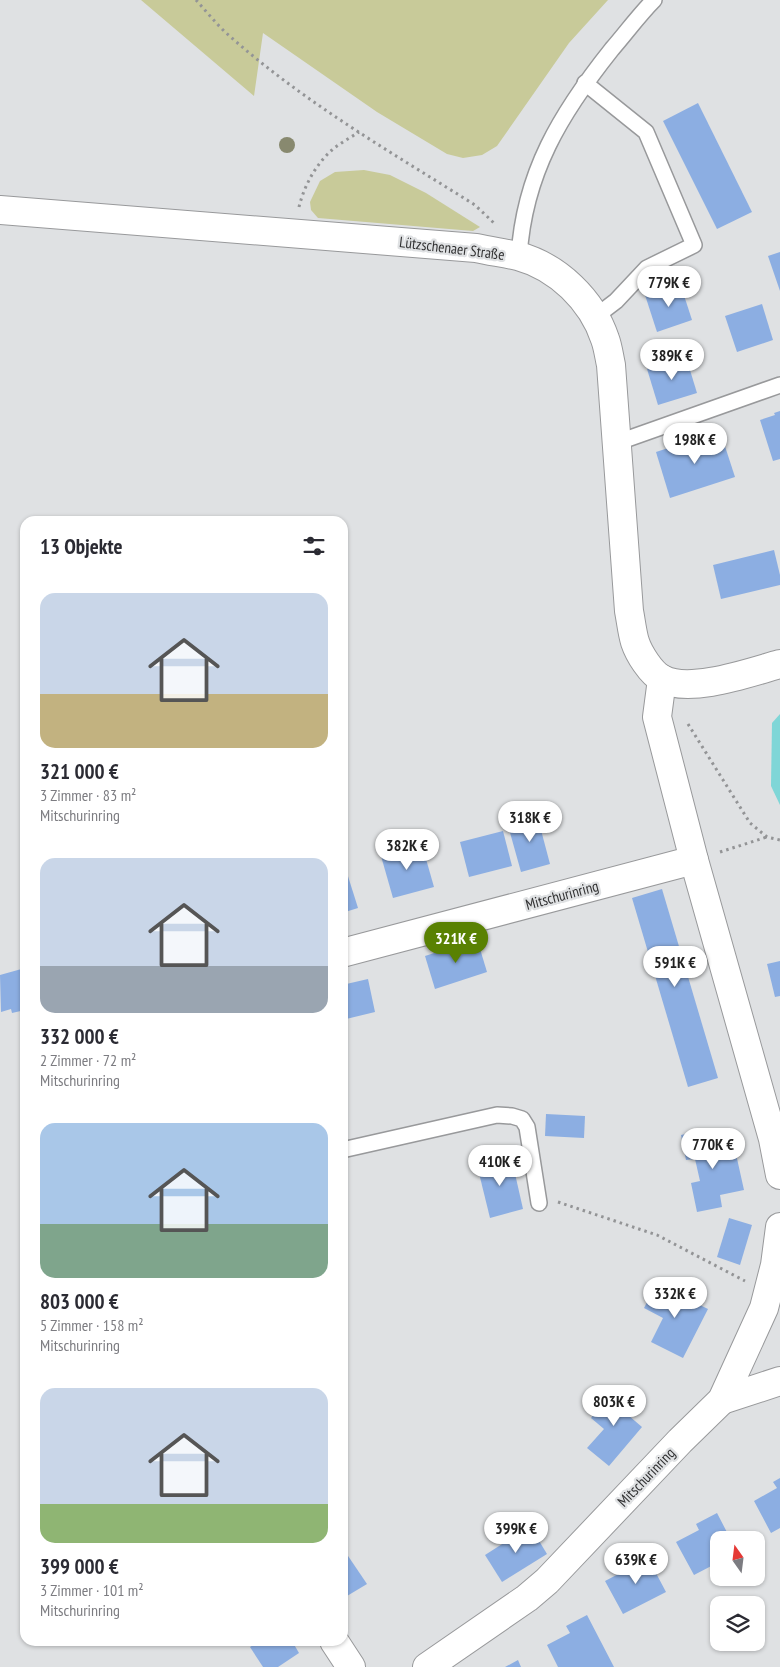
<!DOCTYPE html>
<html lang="de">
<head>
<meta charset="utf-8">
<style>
  :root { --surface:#fff; --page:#f2f2f3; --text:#2b2b33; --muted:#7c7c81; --accent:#598102 }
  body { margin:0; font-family:"PT Sans Narrow",sans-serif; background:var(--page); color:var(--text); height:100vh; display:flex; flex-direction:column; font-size:19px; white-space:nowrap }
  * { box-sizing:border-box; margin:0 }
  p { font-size:16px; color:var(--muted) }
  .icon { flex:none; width:28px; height:28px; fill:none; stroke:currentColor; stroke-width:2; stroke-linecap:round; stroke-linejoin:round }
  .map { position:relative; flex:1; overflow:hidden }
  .sheet { position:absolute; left:20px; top:516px; width:328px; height:1130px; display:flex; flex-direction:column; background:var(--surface); border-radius:15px; box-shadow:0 1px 4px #0004 }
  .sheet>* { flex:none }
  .needle { width:32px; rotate:346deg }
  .fabs { position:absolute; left:710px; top:1531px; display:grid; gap:10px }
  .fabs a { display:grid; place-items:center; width:55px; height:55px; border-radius:10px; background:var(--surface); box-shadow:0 1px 4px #0004; font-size:25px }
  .price { position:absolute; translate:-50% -42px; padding:0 11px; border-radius:18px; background:#fff; color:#222; font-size:16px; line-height:32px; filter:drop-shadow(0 1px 2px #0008) }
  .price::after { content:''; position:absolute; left:50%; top:30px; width:15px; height:11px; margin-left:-8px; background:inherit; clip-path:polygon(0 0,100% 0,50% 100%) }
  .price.current { background:var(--accent); color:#fff }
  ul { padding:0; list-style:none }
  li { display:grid; align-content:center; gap:10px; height:265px; padding:0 20px }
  li span { display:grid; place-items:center; height:155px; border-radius:15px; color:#555 }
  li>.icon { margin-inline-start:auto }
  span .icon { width:90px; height:90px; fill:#fffc; stroke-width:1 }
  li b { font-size:21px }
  h2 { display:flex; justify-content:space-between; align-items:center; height:60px; padding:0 20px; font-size:21px }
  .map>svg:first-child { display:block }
  .green { fill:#c8ca99 }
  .water { fill:#7fd6d7 }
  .building { fill:#8caee2 }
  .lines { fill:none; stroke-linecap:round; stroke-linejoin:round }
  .lane-casing { stroke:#98999b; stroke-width:18 }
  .street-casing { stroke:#98999b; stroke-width:30 }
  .secondary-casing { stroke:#98999b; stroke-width:30 }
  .path { stroke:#939496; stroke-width:3; stroke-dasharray:2.5 4; stroke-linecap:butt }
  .lane { stroke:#fff; stroke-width:15 }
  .street { stroke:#fff; stroke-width:28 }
  .secondary { stroke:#fff; stroke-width:28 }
  .tree { fill:#88896f }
  .labels { text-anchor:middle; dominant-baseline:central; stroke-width:4.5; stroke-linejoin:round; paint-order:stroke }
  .street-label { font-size:15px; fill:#313132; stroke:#dfe1e3 }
</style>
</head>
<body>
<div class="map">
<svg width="780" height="1667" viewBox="0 0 780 1667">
  <rect width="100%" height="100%" fill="#dfe1e3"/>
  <g class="green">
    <polygon points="141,0 608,0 569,43 497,146 482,155 463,158 447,154 377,112 263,33 254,96"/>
    <polygon points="364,170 390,175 426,193 480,227 473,231 318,218 311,210 310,202 320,181 335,172"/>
  </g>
  <polygon class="water" points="780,714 780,805 771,786 772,723"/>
  <g class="building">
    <polygon points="698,103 752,212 717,229 663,121"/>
    <polygon points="780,252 780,291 768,256"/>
    <polygon points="680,283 692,320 657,332 645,295"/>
    <polygon points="762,304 773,340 737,352 725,316"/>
    <polygon points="686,357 697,393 658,405 647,369"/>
    <polygon points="780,411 780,459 773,461 760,420 775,415 774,413"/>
    <polygon points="720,431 735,477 670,498 656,452"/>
    <polygon points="774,550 780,575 780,585 721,599 713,565"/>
    <polygon points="536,811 550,864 521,872 509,829 522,826 519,815"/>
    <polygon points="503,831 512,866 469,877 460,842"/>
    <polygon points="422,845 434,887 393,898 381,856"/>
    <polygon points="347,873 358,908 342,913 342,874"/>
    <polygon points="662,889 718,1078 688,1087 632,898"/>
    <polygon points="477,939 487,972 435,989 425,956"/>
    <polygon points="780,961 780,996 775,997 767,964"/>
    <polygon points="25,968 25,1010 12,1013 11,1009 1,1012 0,975"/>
    <polygon points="368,979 375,1012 342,1020 342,985"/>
    <polygon points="546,1114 585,1116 584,1138 545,1136"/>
    <polygon points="695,1132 705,1142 732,1136 744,1190 720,1195 722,1207 697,1212 691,1183 700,1181 695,1159 686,1160 681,1135"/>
    <polygon points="511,1156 523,1209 490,1218 477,1165"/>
    <polygon points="729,1218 752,1225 740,1265 717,1257"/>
    <polygon points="658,1281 677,1290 675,1293 708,1309 683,1358 651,1342 663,1318 644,1308"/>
    <polygon points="617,1387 638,1404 628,1415 642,1427 609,1466 587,1448 604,1429 591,1418"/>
    <polygon points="780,1478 780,1528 771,1533 754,1501 777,1488 773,1482"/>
    <polygon points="717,1513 731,1540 719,1540 719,1562 694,1575 676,1542 699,1530 696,1524"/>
    <polygon points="530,1526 547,1554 502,1582 485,1555"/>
    <polygon points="342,1547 367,1584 342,1599"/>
    <polygon points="640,1555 643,1561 648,1558 666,1592 623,1614 605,1581 630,1568 627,1562"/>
    <polygon points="587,1615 614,1667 558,1667 547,1645 570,1633 566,1626"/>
    <polygon points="259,1641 292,1641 299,1653 278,1667 263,1667 250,1647"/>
    <polygon points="518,1660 521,1667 505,1667"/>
  </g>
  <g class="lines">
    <g class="lane-casing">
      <g id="lane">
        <polyline points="585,83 646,132 694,245 647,268 616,301 595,317"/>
        <path d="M519,257C524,173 561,113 612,49C626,33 639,15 654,0"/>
        <polyline points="616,443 780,385"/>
        <polyline points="342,1150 497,1115 512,1116 522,1119 527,1127 539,1203"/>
      </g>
    </g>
    <g class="street-casing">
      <g id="street">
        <polyline points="662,679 657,717 694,860 773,1139 780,1175"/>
        <polyline points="342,953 694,860"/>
        <polyline points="722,1400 780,1381"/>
        <polyline points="334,1641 351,1667"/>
        <polyline points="427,1667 527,1598 547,1581 680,1441 722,1400 764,1308 775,1265 780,1227"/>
      </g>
    </g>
    <g class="secondary-casing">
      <path id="secondary" d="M0,210L476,248C490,251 504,253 518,256C558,267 592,300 605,339C608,347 609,356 611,365L629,611C631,621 632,632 635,642C639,654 651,673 662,679C690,694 751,672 780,664"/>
    </g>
    <g class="path">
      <path d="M196,0C205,10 214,21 224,31C300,100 389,151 475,205L495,224"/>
      <path d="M299,207C304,186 316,164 332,150C340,143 350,138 359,132"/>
      <polyline points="688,724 750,823 767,837 780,840"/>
      <polyline points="720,852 767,837"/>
      <polyline points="558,1202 657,1235 745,1281"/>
    </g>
    <use href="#lane" class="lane"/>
    <use href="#street" class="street"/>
    <use href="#secondary" class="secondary"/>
  </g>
  <circle class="tree" cx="287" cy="145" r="8"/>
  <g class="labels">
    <g class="street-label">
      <text transform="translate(452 248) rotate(7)">Lützschenaer Straße</text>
      <text transform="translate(562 895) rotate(-15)">Mitschurinring</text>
      <text transform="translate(646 1477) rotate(-46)">Mitschurinring</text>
    </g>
  </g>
</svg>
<div class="fabs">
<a><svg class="needle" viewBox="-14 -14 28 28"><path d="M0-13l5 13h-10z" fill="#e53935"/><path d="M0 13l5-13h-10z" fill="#7c7c81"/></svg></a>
<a><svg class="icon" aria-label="layers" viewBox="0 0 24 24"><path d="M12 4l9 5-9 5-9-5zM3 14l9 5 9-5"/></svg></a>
</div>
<b class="price" style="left:669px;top:308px">779K €</b>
<b class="price" style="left:672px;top:381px">389K €</b>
<b class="price" style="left:695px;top:465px">198K €</b>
<b class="price" style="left:530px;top:843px">318K €</b>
<b class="price" style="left:407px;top:871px">382K €</b>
<b class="price current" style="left:456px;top:964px">321K €</b>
<b class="price" style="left:675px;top:988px">591K €</b>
<b class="price" style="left:713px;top:1170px">770K €</b>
<b class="price" style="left:500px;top:1187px">410K €</b>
<b class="price" style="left:675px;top:1319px">332K €</b>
<b class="price" style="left:614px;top:1427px">803K €</b>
<b class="price" style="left:516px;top:1554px">399K €</b>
<b class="price" style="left:636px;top:1585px">639K €</b>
<section class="sheet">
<h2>13 Objekte<svg class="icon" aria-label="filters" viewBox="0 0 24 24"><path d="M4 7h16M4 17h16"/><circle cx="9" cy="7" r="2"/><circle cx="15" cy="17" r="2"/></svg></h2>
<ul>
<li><span style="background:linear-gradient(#c9d6e8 65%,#c2b280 0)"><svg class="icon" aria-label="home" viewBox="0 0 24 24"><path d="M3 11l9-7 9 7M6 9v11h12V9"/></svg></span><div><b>321 000 €</b><p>3 Zimmer · 83 m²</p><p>Mitschurinring</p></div></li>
<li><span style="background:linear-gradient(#c9d6e8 70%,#9aa5b1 0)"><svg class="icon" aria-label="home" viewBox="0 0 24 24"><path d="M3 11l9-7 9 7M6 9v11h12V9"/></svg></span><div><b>332 000 €</b><p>2 Zimmer · 72 m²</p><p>Mitschurinring</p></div></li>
<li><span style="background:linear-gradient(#a9c7e8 65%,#7fa58c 0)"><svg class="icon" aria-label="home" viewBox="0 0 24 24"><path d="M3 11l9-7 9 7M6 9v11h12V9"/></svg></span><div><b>803 000 €</b><p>5 Zimmer · 158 m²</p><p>Mitschurinring</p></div></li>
<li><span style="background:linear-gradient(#c9d6e8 75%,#8fb573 0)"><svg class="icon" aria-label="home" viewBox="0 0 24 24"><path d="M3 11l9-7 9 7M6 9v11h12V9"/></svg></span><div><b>399 000 €</b><p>3 Zimmer · 101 m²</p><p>Mitschurinring</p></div></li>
</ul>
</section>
</div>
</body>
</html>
